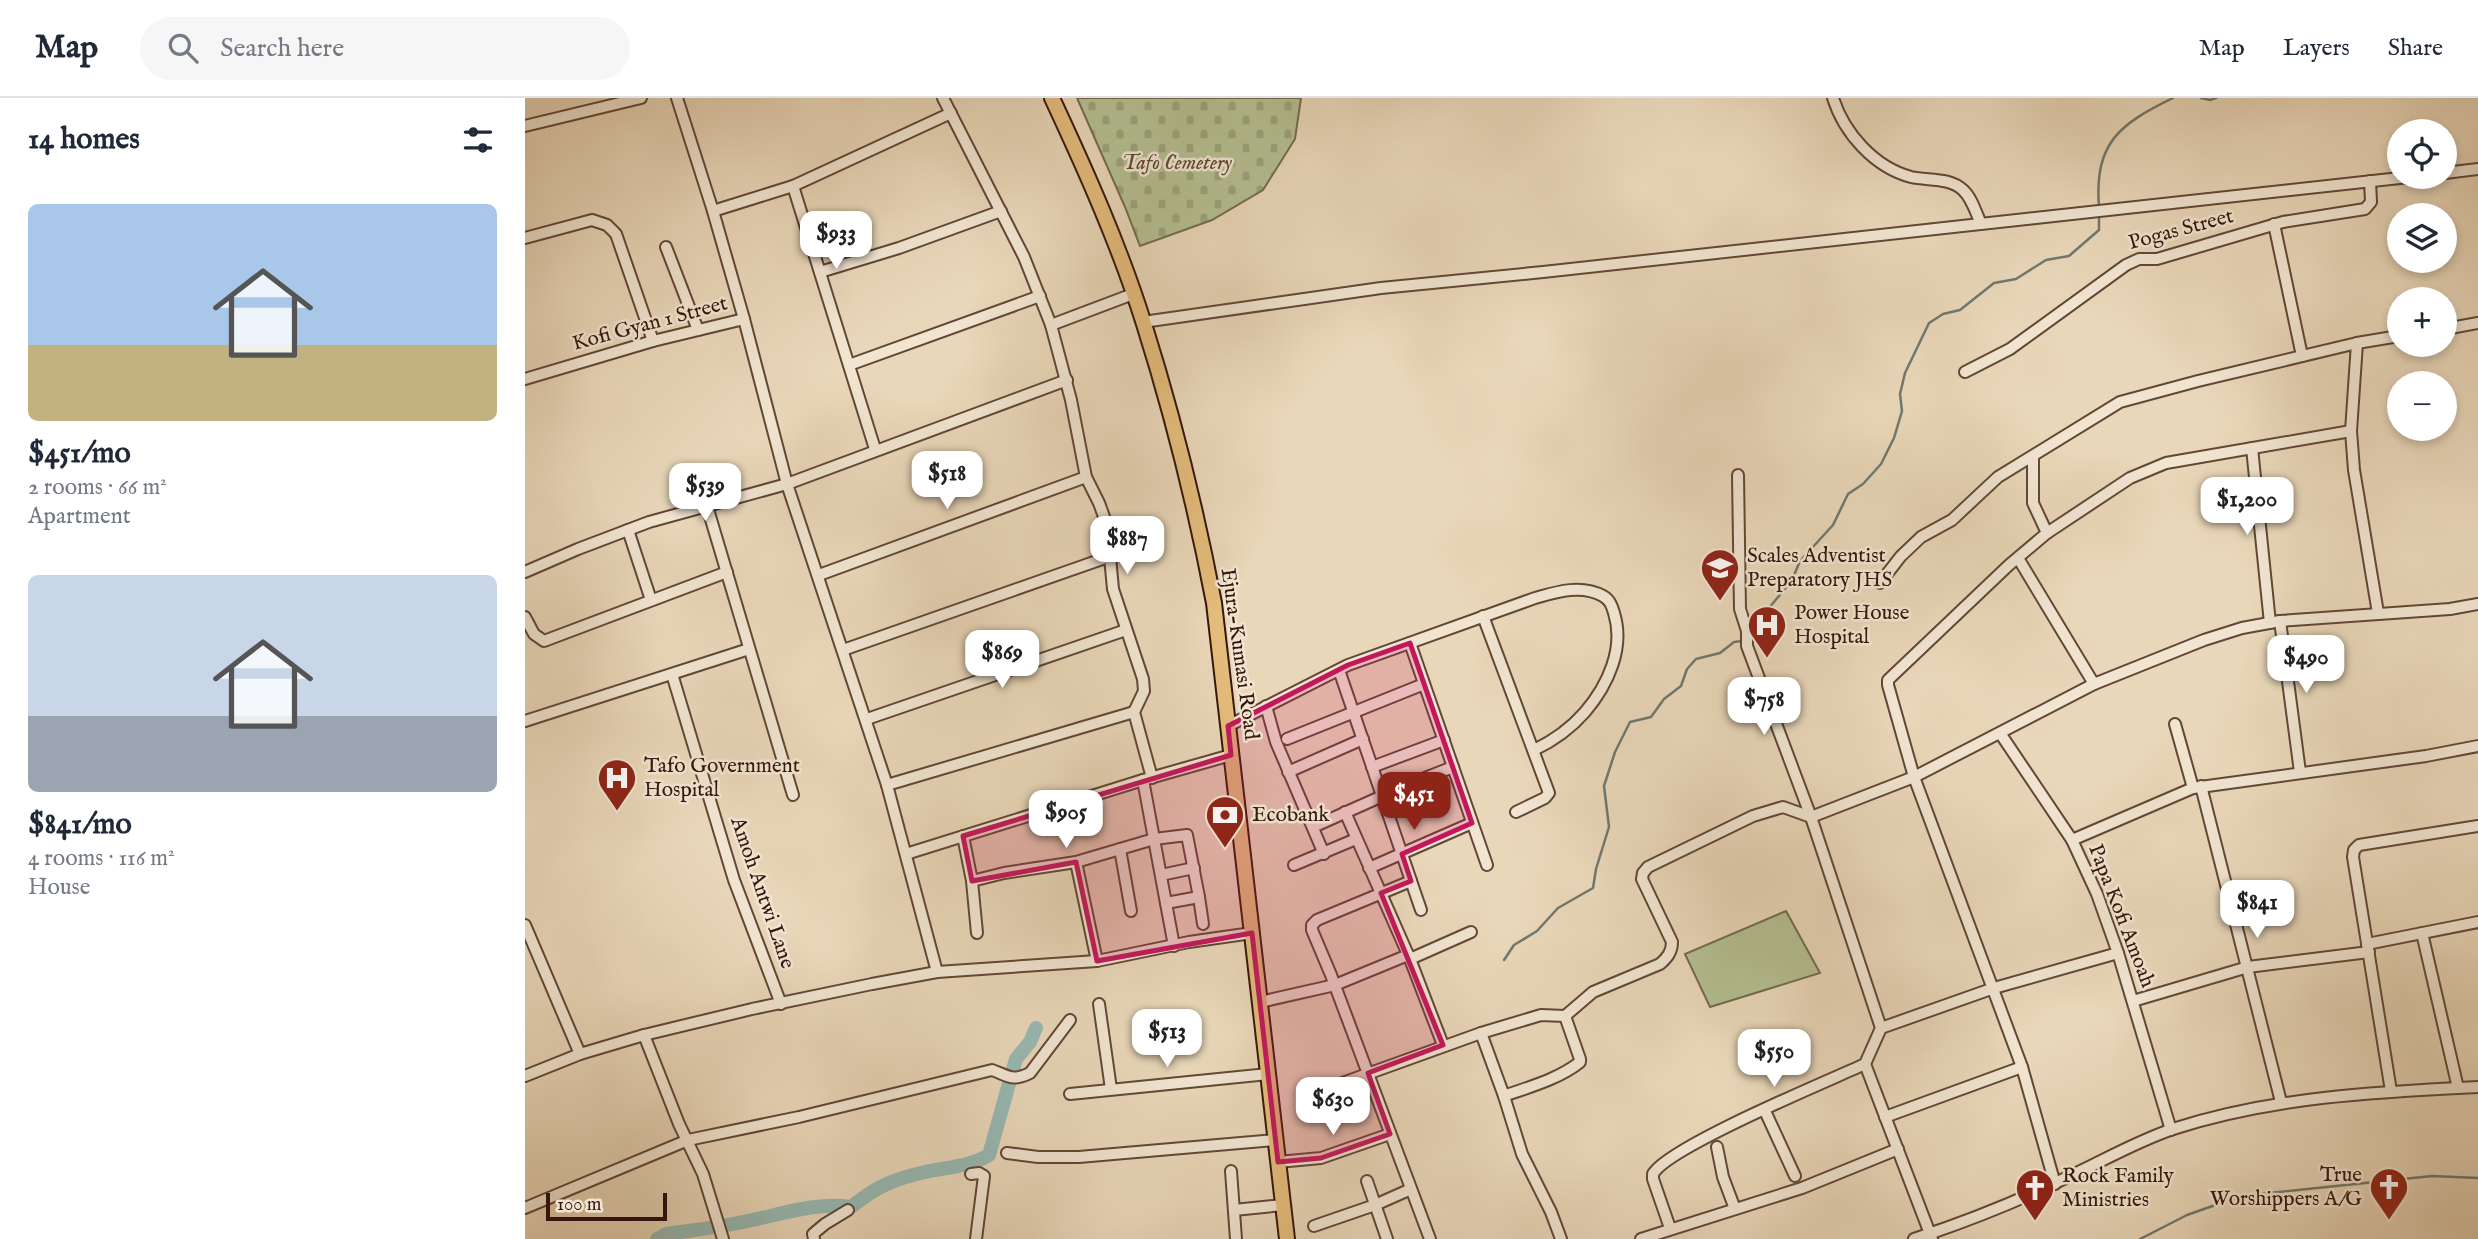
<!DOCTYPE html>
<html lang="en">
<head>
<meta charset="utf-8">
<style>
  :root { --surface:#fff; --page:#f6f6f7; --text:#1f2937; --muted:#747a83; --line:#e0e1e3; --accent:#8f2418 }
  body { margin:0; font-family:"IM FELL English",serif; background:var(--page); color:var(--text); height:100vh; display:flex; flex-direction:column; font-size:26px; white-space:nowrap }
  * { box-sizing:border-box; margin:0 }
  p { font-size:23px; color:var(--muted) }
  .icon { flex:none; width:38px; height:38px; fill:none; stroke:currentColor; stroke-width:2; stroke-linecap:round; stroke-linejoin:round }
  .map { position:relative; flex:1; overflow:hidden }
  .side { display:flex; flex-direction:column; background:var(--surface); width:525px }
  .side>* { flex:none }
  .fabs { position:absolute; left:1862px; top:21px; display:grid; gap:14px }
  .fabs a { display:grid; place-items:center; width:70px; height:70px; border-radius:50%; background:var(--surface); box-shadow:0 4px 10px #0003; font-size:35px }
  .scale { position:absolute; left:21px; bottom:18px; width:121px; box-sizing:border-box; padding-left:7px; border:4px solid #35170b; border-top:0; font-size:19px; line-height:24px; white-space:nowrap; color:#35170b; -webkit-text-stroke:5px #f1e5d2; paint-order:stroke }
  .price { position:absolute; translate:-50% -60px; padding:0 16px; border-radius:14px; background:#fff; color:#222; font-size:23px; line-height:46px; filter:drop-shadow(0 2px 4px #0008) }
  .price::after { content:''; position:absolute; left:50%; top:42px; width:21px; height:16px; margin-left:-10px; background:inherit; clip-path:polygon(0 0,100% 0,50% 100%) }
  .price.active { background:var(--accent); color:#fff }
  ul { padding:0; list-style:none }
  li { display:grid; align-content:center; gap:14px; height:371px; padding:0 28px }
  li span { display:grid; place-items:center; height:217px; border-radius:10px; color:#555 }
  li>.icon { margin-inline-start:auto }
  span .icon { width:126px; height:126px; fill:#fffc; stroke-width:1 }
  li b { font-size:30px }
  h2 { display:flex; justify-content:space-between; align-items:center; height:84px; padding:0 28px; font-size:30px }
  header { display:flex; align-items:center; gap:42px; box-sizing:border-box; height:98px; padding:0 35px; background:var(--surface); border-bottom:2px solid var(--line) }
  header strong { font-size:33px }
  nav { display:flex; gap:38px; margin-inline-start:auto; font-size:24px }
  .search { width:490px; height:63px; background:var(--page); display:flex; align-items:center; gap:18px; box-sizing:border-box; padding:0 24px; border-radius:38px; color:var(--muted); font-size:26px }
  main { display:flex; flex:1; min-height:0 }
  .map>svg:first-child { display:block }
  .green { fill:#b4bf91; stroke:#746b4e; stroke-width:2 }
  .cemetery { fill:url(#cemetery-stones); stroke:#746b4e; stroke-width:2 }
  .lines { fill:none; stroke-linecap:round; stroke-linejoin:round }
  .stream { stroke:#70786f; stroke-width:2.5 }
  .river { stroke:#97b9b2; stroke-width:14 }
  .minor-casing { stroke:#624736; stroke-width:14 }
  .major-casing { stroke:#35170b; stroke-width:18 }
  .minor { stroke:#f1e5d2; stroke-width:10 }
  .major { stroke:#e4bc7c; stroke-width:14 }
  .marked { fill:#c2185b; fill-opacity:0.2; stroke:#c2185b; stroke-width:5; stroke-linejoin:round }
  .labels { text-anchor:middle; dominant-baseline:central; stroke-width:5; stroke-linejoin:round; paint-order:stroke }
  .park-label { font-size:21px; font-style:italic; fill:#5b4933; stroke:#f1e5d2 }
  .street-label { font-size:21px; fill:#35170b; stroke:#f1e5d2 }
  .poi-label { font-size:21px; fill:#35170b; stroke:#f1e5d2; text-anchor:start }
</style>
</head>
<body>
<header>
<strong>Map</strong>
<div class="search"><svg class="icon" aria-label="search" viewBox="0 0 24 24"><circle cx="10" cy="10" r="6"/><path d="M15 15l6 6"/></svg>Search here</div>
<nav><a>Map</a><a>Layers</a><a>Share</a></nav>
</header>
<main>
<section class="side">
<h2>14 homes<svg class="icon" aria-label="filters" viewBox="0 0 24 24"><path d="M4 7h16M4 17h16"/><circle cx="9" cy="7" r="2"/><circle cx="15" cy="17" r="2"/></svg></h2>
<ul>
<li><span style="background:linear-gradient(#a9c7e8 65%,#c2b280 0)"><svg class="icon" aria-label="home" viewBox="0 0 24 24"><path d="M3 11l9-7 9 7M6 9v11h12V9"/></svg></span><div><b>$451/mo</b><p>2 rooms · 66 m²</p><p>Apartment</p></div></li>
<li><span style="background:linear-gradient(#c9d6e8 65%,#9aa5b1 0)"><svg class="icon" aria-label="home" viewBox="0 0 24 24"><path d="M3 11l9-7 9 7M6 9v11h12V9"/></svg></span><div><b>$841/mo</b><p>4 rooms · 116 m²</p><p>House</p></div></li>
</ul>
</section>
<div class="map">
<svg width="1953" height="1141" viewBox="0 0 1953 1141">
  <defs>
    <pattern id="cemetery-stones" width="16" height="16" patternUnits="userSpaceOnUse" patternTransform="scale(1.75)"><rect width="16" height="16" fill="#b4bf91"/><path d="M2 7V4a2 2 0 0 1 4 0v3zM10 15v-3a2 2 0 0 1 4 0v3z" fill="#9ba37c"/></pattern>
  </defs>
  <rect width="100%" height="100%" fill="#e9d7b9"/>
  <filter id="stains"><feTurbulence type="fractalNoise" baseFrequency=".00286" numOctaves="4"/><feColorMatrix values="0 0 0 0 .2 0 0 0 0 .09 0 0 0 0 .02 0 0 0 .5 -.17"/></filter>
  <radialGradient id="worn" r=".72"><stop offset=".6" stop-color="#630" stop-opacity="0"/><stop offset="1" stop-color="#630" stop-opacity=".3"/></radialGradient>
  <polygon class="green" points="1261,813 1295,875 1185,909 1160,856"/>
  <polygon class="cemetery" points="552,0 776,0 770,41 738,92 687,122 615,148 600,109"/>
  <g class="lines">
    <g class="stream">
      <polyline points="1676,0 1685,2 1691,0"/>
      <path d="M1574,109C1569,44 1595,26 1648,0"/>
      <polyline points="1224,542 1234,540 1242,531 1244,510 1267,482 1275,463 1308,427 1323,396 1338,386 1356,366 1369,340 1377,313 1375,296 1380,275 1404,225 1418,216 1435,212 1469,185 1491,181 1521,162 1544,158 1574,132 1574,115"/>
      <polyline points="979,862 989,847 1012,833 1033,810 1068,790 1071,771 1084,729 1079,688 1090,654 1105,624 1126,619 1139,601 1156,588 1162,571 1171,561 1195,555 1209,544 1217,543"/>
      <polyline points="1615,1141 1662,1117 1716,1098 1907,1078 1953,1080"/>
    </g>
    <path class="river" d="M132,1141L141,1136C168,1132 196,1129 223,1123C257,1116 290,1104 326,1109C351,1089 368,1081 400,1074C422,1069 444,1069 464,1057L491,961L505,944L511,930"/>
    <g class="minor-casing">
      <g id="minor">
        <polyline points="152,0 188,113 219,221 262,386 362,687 412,874"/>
        <polyline points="418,0 499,159 526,227 546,302 561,379 574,405 582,427 588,491 618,581 619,593 609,614 627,680"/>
        <path d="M1308,0C1319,35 1349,69 1386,79C1403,83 1424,79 1438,92C1447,100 1451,115 1456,126"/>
        <polyline points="0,28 116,0"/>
        <polyline points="1920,75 1953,71"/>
        <polyline points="268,88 350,351"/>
        <polyline points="188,113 268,88 426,15"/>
        <polyline points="1749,126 1777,258"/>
        <polyline points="0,140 67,122 82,127 91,136 128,243"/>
        <polyline points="141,149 173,232"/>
        <polyline points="295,174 374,150 476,113"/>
        <polyline points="618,224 856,190 1018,174 1884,79"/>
        <polyline points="526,227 608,196"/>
        <polyline points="1920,231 1953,225"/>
        <polyline points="1832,245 1826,333 1829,372 1853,515"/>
        <polyline points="324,267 515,198"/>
        <polyline points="1440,274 1485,251 1601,167 1614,161 1632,161 1758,124 1840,111 1846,104 1845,83"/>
        <polyline points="0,281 128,243 219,221"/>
        <polyline points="1727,350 1745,525"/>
        <polyline points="1508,358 1508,405 1522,435"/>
        <polyline points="1213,377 1215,511 1222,533 1222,548 1286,719 1356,930 1340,966 1407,1141"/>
        <polyline points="182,408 268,697"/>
        <polyline points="103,432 126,502"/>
        <polyline points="1493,460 1569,586"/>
        <polyline points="0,474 53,451 124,424 262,386 542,282"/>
        <polyline points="294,477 561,379"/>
        <polyline points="1355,485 1376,458 1396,439 1427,422 1473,379 1595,304 1673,283 1832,245 1874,238"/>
        <polyline points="958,518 1024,695 1020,700 991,714"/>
        <polyline points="0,519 9,536 19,543 202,474"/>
        <polyline points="1755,523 1775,674"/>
        <polyline points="885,545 962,767"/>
        <polyline points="318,552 586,458"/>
        <polyline points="814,572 896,812"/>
        <polyline points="147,576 209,782 256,906"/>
        <polyline points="741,608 751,644 799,756"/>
        <polyline points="342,621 601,532"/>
        <polyline points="0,623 224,551"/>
        <polyline points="1650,626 1668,690"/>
        <path d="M703,628L823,567L1010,500C1031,494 1056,486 1078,498C1085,502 1087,508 1089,515C1100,550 1083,587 1060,614C1046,630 1028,643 1009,652"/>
        <polyline points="1475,635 1547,742 1572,796 1593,855 1646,1032"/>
        <polyline points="762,641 899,586"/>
        <polyline points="847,669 919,642"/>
        <polyline points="763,674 838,641"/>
        <polyline points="362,687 609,614"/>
        <polyline points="1676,688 1756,1004"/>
        <polyline points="820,714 885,861 918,947"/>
        <polyline points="788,729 882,687 928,669"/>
        <polyline points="438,738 447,783 452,835"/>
        <polyline points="1547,742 1668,690 1901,658 1953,648"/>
        <polyline points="595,751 606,813"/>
        <polyline points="381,756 618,682 706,657"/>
        <polyline points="769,767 831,741"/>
        <polyline points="844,770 947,725"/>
        <polyline points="636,777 669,770"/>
        <polyline points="447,783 479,775 551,764"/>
        <polyline points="886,783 792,822 787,827 787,832 806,877 905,1141"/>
        <polyline points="641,805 674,799 678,826"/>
        <polyline points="0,827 55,956"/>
        <polyline points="1897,835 1933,990"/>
        <polyline points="1842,846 1953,824"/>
        <polyline points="649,848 629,741 662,737 674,799"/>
        <polyline points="885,861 946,834"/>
        <polyline points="572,863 551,764 629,741 618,682"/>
        <polyline points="1608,903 1723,869 1844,854"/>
        <polyline points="735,904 810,887 883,857"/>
        <polyline points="574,906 586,991"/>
        <polyline points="1356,930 1469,890 1593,855"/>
        <polyline points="956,935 979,998 997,1056 1026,1114 1036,1141"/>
        <polyline points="119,937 154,1026 178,1076 198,1141"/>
        <polyline points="0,978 55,956 119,937 227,911 347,886 412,874 572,863 664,844 727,835"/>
        <polyline points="1866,993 1828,759 1829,752 1834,747 1953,728"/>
        <polyline points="545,996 743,976"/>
        <path d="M784,997L956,935L1016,917L1040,918L1068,894L1135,866C1142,860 1147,854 1147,844L1117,781L1118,775L1123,769L1228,718L1258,709L1286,719L1389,679L1569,586L1679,542L1717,530L1755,523L1925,511L1953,506"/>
        <path d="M979,998C1004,989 1034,981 1055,964V961L1040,918"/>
        <polyline points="1240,1013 1270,1078"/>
        <polyline points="1360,1019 1497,969"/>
        <polyline points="1192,1049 1198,1079 1210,1111"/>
        <polyline points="482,1055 513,1059 554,1059 751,1042"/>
        <polyline points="753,1064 796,1060 865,1036"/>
        <polyline points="706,1073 711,1141"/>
        <polyline points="446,1076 454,1075 459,1078 451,1141"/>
        <polyline points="842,1083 862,1141"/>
        <polyline points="1530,1086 1497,969 1389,679 1363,587 1363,582 1484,467 1522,435 1605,380 1641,365 1826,333"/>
        <path d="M0,1110L163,1042L274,1019L467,972C484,978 487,984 505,975L545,922"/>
        <polyline points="709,1112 758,1107"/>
        <polyline points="789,1128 850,1107 886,1091"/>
        <path d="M1145,1130L1128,1081V1076C1143,1049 1303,983 1340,966"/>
        <polyline points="289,1141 288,1136 300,1126 323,1112"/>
        <polyline points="1116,1141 1277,1090 1373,1051"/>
        <path d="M1389,1141C1437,1125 1486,1106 1532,1084C1571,1067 1609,1044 1648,1031C1747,999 1850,994 1953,989"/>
      </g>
    </g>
    <g class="major-casing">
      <path id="major" d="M527,0C561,73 595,149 619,226C648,318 671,411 689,505L762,1141"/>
    </g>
    <use href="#minor" class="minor"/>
    <use href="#major" class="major"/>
  </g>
  <path class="marked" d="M885,545L947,725L877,756L886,783L856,795L918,947L843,975L865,1036L796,1060L753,1064L727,835L572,863L551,764L447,783L438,738L706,657L703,628L823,567Z"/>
  <defs>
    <g id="school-pin" transform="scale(2.0125)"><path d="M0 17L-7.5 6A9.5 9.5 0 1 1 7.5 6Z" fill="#8f2418" stroke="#f1e5d2"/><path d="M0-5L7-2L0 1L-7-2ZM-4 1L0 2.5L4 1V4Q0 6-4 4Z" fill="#fff"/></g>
    <g id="hospital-pin" transform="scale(2.0125)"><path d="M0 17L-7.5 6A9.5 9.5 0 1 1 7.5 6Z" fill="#8f2418" stroke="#f1e5d2"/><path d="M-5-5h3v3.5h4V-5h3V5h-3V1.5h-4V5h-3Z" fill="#fff"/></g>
    <g id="bank-pin" transform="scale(2.0125)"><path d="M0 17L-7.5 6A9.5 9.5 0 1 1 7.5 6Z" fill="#8f2418" stroke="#f1e5d2"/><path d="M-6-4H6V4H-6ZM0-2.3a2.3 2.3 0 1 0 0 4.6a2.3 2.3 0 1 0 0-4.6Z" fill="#fff"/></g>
    <g id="church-pin" transform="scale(2.0125)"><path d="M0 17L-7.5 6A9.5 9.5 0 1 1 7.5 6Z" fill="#8f2418" stroke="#f1e5d2"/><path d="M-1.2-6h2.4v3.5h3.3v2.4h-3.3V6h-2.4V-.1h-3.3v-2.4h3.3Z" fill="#fff"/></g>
  </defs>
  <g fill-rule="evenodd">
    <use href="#school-pin" x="1195" y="470"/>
    <use href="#hospital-pin" x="1242" y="527"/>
    <use href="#hospital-pin" x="92" y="680"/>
    <use href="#bank-pin" x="700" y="717"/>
    <use href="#church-pin" x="1864" y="1089"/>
    <use href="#church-pin" x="1510" y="1090"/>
  </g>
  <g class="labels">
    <g class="park-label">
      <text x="652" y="65">Tafo Cemetery</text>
    </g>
    <g class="street-label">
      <text transform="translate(1656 132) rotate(-15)">Pogas Street</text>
      <text transform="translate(125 226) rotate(-15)">Kofi Gyan 1 Street</text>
      <text transform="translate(714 556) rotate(82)">Ejura-Kumasi Road</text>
      <text transform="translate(237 795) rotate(71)">Amoh Antwi Lane</text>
      <text transform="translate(1596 818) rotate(69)">Papa Kofi Amoah</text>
    </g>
    <g class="poi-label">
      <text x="1222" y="458">Scales Adventist<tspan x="1222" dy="24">Preparatory JHS</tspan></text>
      <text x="1269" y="515">Power House<tspan x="1269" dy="24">Hospital</tspan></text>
      <text x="119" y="668">Tafo Government<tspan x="119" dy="24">Hospital</tspan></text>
      <text x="727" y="717">Ecobank</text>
      <text x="1837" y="1077" text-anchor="end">True<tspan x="1837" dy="24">Worshippers A/G</tspan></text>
      <text x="1537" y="1078">Rock Family<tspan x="1537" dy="24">Ministries</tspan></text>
    </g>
  </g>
  <rect width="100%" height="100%" filter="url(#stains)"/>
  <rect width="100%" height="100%" fill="url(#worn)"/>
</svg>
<div class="fabs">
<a><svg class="icon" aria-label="locate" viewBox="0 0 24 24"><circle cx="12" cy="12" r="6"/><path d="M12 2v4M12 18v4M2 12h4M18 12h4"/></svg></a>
<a><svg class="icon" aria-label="layers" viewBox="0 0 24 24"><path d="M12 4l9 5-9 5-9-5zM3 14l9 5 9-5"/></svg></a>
<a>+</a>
<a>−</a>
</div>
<div class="scale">100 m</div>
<b class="price" style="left:311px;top:173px">$933</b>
<b class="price" style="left:422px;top:413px">$518</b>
<b class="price" style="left:180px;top:425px">$539</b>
<b class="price" style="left:1722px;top:439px">$1,200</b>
<b class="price" style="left:602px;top:478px">$887</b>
<b class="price" style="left:477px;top:592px">$869</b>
<b class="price" style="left:1781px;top:597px">$490</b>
<b class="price" style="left:1239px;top:639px">$758</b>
<b class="price active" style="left:889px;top:734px">$451</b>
<b class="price" style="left:541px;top:752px">$905</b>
<b class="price" style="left:1732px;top:842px">$841</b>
<b class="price" style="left:642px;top:971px">$513</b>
<b class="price" style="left:1249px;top:991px">$550</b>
<b class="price" style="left:808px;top:1039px">$630</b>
</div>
</main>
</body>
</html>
